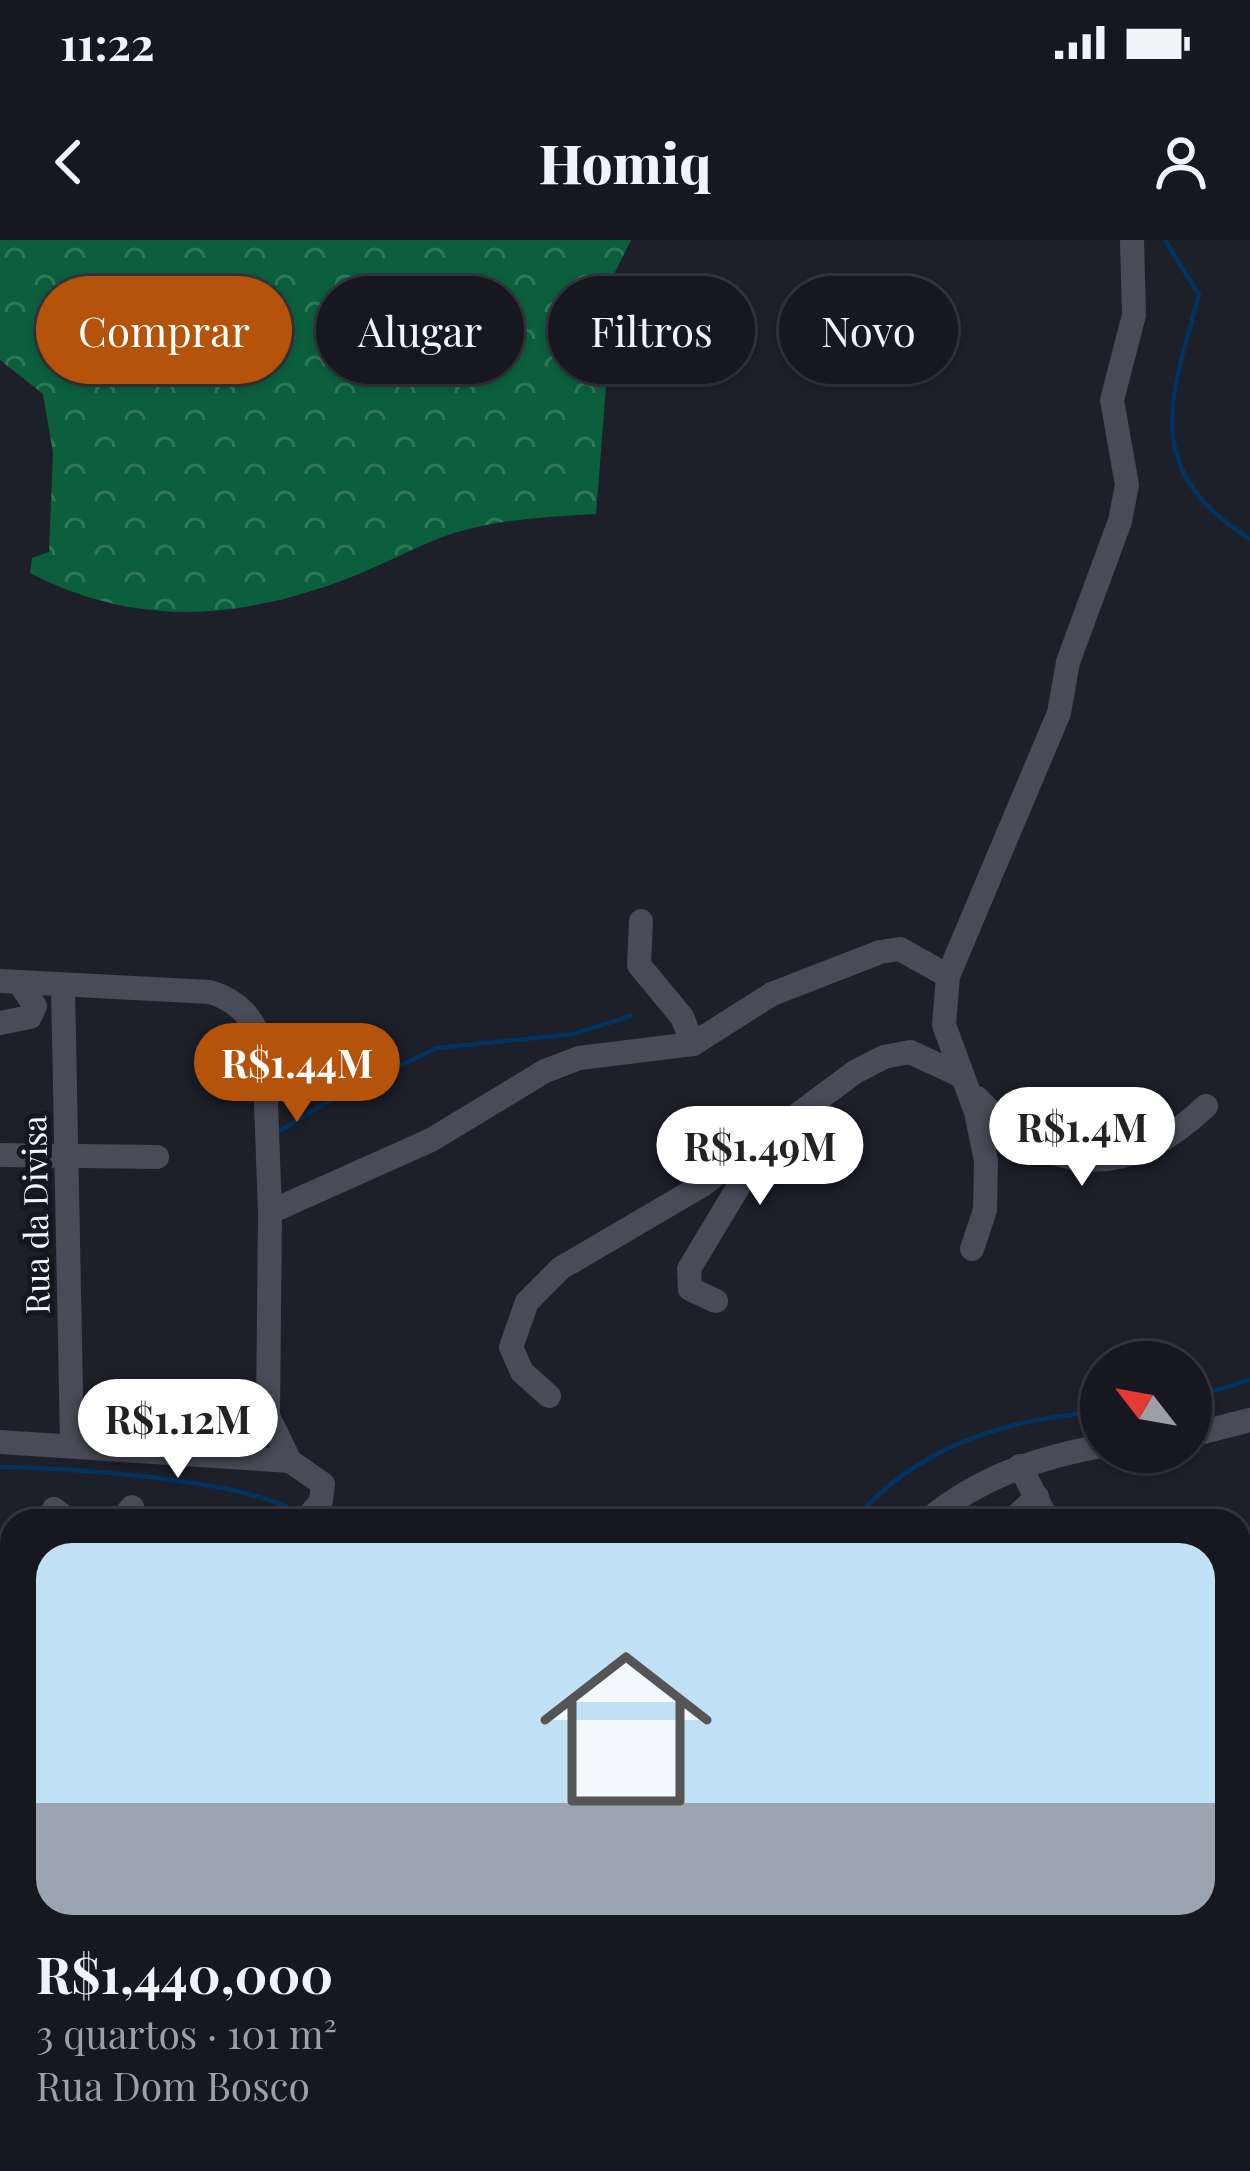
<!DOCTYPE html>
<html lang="pt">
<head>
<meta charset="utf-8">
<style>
  :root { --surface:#16171f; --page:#23242c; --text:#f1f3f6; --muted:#9e9fa4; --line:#35363d; --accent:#b45309 }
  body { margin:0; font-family:"Playfair Display",serif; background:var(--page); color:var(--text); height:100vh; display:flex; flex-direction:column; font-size:45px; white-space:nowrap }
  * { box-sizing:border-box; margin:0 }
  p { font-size:39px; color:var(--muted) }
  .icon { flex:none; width:66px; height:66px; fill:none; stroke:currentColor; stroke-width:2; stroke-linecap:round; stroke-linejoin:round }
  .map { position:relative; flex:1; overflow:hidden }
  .side { position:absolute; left:0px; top:1269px; width:1251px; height:663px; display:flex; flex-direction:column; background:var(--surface); border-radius:36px 36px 0 0; box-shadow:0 3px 9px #0004,0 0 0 3px var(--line) }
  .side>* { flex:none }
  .banner { position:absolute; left:36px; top:36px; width:1179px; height:108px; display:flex; gap:24px }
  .needle { width:78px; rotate:301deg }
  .controls { position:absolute; left:1080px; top:1101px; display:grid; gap:24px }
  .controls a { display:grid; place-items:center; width:132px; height:132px; border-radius:50%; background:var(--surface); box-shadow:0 3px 9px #0004,0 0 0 3px var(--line); font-size:60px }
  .price { position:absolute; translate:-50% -102px; padding:0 27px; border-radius:42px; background:#fff; color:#222; font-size:39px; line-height:78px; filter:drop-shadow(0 3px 6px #0008) }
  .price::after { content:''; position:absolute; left:50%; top:72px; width:36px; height:27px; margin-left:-18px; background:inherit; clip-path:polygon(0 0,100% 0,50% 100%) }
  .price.on { background:var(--accent); color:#fff }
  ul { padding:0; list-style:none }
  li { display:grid; align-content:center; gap:24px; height:636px; padding:0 36px }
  li span { display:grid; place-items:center; height:372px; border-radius:36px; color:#555 }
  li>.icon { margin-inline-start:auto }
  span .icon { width:216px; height:216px; fill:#fffc; stroke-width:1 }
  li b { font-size:51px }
  .tag { padding:0 42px; border-radius:54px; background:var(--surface); box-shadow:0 3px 9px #0004,0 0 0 3px var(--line); font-size:42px; line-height:108px }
  .tag.on { background:var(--accent); color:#fff }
  .status { display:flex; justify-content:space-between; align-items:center; height:84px; padding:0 60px; background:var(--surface); direction:ltr }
  .status svg { height:33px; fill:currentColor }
  header { display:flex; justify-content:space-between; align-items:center; height:156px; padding:0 36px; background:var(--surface); font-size:54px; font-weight:800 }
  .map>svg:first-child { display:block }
  .forest { fill:url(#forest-crowns) }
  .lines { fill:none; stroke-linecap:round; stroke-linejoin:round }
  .stream { stroke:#023361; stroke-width:4.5 }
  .minor { stroke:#494c58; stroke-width:24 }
  .highway { stroke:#f7a299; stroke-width:33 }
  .labels { text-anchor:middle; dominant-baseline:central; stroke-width:10; stroke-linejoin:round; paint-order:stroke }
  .street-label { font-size:33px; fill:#f2f4fb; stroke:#141620 }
</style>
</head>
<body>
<div class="status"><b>11:22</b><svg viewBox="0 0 49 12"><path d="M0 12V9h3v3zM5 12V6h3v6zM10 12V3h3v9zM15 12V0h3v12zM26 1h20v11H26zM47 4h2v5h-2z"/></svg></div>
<header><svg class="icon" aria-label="back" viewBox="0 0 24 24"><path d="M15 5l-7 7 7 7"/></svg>Homiq<svg class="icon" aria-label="person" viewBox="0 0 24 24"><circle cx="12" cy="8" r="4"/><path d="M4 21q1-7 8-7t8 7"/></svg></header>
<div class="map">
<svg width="1250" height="1931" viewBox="0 0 1250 1931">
  <defs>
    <pattern id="forest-crowns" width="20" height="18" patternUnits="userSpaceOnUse" patternTransform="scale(3)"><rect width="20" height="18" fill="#0b5f3d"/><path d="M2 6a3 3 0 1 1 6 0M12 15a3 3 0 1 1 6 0" fill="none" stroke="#2f775a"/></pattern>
  </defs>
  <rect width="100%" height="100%" fill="#1d1f29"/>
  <path class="forest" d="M0,0H631L615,32L596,274C546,277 498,279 451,294C416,306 383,325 349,338C238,380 137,388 30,333L32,318L49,312L53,213L43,154L0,120Z"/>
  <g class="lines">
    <g class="stream">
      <path d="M1165,0L1199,55C1171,158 1139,229 1250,299"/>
      <polyline points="278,892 337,856 437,808 573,794 631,776"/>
      <polyline points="1191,1158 1250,1140"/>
      <path d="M0,1227C68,1228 246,1239 300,1274"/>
      <path d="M853,1281C916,1207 1006,1178 1101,1172"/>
    </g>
    <g class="minor">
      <polyline points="641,681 639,725 682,777 693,804"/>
      <path d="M0,741L210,752C240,761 255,780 264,810L270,972L268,1176L290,1221L323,1244L321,1261L305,1281"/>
      <polyline points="63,746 72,1203"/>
      <polyline points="0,783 30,777 35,766 20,744"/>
      <path d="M977,858C1051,938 1128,940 1206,866"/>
      <polyline points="0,915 157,917"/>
      <polyline points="270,972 431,900 545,831 579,818 693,804 772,754 880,712 900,709 948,736"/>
      <polyline points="972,1009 985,970 986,921 976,872 944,785 948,736 1059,473 1068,422 1120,281 1127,245 1112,160 1134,75 1132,0"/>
      <polyline points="716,1061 690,1049 689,1029 763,906"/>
      <polyline points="549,1156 522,1132 511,1107 527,1062 561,1028 701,946 855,832 884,817 910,812 962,836"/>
      <polyline points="1191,1195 1250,1180"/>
      <polyline points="0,1202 290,1221"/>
      <polyline points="1020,1226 1048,1281"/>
      <polyline points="54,1269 70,1281"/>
      <polyline points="120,1281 132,1267"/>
      <path d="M927,1281C977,1238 1037,1218 1101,1206"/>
      <polyline points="1011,1281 1037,1257"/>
      <polyline points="0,1369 12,1379"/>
      <polyline points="0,1422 12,1407"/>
      <polyline points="1239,1458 1250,1479"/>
      <polyline points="0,1572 12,1582"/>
      <polyline points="1239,1588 1250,1582"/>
      <polyline points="1239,1617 1250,1611"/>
      <polyline points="0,1640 12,1626"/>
      <polyline points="1239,1711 1250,1705"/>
      <polyline points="1239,1752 1250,1745"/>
      <polyline points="0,1784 12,1794"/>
      <polyline points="169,1920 183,1931"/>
      <polyline points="425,1920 439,1931"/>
      <polyline points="1138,1920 1140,1931"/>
      <polyline points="1,1931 12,1918"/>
      <polyline points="94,1931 103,1920"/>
      <polyline points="596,1931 617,1920"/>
      <polyline points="929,1931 949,1920"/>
    </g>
    <g class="highway">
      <polyline points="1239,1682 1250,1676"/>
      <polyline points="770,1931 790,1920"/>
    </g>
  </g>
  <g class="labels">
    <g class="street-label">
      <text transform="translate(34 975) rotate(-91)">Rua da Divisa</text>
    </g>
  </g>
</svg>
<div class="controls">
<a><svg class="needle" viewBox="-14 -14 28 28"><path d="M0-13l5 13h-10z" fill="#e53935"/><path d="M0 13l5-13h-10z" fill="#9e9fa4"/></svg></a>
</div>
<b class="price on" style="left:297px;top:885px">R$1.44M</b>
<b class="price" style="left:1082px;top:949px">R$1.4M</b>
<b class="price" style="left:760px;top:968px">R$1.49M</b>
<b class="price" style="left:178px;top:1241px">R$1.12M</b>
<div class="banner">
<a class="tag on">Comprar</a>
<a class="tag">Alugar</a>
<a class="tag">Filtros</a>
<a class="tag">Novo</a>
</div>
<section class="side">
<ul>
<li><span style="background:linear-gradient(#bfe0f5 70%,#9aa5b1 0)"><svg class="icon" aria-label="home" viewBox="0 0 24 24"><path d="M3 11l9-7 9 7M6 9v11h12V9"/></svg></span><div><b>R$1,440,000</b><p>3 quartos · 101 m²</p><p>Rua Dom Bosco</p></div></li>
</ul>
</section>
</div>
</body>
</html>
